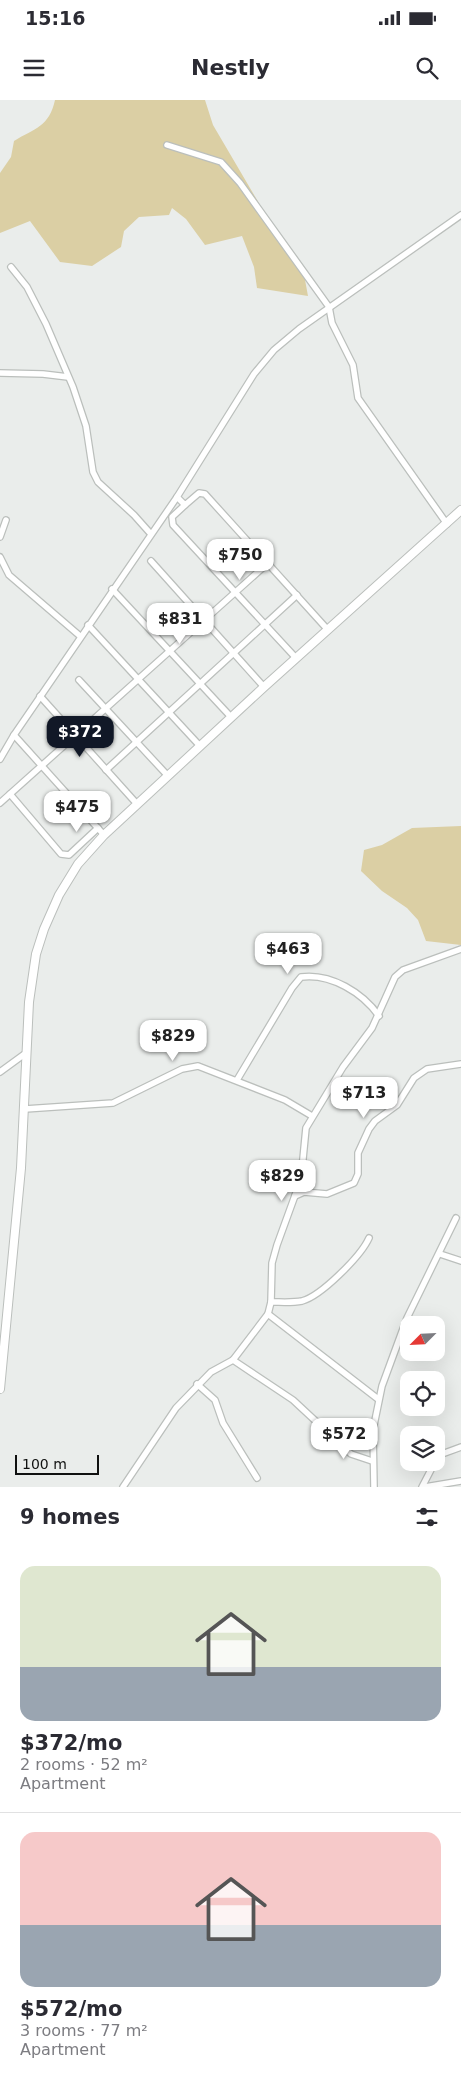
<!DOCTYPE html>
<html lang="en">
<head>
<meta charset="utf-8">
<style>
  :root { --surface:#fff; --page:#f7f7f7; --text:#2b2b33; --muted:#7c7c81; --line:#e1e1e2; --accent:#111827 }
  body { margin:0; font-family:"DejaVu Sans",sans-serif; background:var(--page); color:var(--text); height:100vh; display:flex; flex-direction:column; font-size:19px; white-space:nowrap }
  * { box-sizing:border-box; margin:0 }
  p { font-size:16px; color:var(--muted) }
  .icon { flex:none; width:28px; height:28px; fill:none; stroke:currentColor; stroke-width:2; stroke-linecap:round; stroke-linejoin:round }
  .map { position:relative; height:1387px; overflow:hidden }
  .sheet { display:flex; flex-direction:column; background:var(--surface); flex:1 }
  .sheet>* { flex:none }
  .needle { width:32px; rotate:246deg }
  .tools { position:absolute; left:400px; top:1216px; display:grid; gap:10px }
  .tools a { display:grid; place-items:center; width:45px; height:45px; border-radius:10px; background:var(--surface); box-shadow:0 5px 20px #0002; font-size:25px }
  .scale { position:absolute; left:15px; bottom:12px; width:84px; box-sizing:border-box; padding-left:5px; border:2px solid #101110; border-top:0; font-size:14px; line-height:18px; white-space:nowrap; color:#101110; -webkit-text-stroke:4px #eaedeb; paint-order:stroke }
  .price { position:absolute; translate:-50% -42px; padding:0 11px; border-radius:10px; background:#fff; color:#222; font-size:16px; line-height:32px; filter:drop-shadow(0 1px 2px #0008) }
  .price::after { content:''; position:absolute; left:50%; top:30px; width:15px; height:11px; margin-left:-8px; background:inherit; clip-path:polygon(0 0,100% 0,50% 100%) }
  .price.on { background:var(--accent); color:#fff }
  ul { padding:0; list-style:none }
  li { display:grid; align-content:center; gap:10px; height:265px; padding:0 20px }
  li+li { border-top:1px solid var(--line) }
  li span { display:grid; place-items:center; height:155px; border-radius:15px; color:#555 }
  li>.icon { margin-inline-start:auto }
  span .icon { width:90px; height:90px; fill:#fffc; stroke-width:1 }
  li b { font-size:21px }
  h2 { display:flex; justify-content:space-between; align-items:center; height:60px; padding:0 20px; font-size:21px }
  .status { display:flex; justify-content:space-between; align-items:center; height:35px; padding:0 25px; background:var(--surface); direction:ltr }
  .status svg { height:14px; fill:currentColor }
  header { display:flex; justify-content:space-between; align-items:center; height:65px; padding:0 20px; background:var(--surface); font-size:22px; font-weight:700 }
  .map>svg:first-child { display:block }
  .green { fill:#dbcfa4 }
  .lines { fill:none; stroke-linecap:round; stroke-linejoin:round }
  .minor-casing { stroke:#bbbfbc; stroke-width:8 }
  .secondary-casing { stroke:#bbbfbc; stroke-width:10 }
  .minor { stroke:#fff; stroke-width:5.5 }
  .secondary { stroke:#fff; stroke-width:8 }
</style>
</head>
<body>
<div class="status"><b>15:16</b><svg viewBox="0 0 49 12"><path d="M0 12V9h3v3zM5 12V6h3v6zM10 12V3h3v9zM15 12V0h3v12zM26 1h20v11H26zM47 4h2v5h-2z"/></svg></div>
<header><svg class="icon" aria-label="menu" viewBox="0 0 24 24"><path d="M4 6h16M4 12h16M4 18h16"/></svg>Nestly<svg class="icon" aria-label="search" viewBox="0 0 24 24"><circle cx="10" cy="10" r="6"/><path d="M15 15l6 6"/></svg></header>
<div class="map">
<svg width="461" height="1387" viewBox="0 0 461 1387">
  <rect width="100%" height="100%" fill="#eaedeb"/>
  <g class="green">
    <path d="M55,0H205L213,25L280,139L303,169L308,196L257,188L254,167L242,136L205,145L186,119L172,108L169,115L139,117L124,131L121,147L92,166L60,162L30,121L0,133V73L11,57L14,41C35,28 49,27 55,0Z"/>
    <polygon points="461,726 461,845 426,841 418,820 407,808 382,791 361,771 364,750 382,745 412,728"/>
  </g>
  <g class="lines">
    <g class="minor-casing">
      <g id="minor">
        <polyline points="167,45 221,62 240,83 329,207 332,223 353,265 358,298 447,424"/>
        <polyline points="11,167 27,187 46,224 73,287 86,326 93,372 98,382 134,415 150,433"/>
        <polyline points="0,273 43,274 68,277"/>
        <polyline points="177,397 185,405 199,393 205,394 328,530"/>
        <polyline points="185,405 172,417 173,425 296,558"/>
        <polyline points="0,437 6,420"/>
        <polyline points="0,457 9,475 80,536"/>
        <polyline points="151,461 264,587"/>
        <polyline points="112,489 231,617"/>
        <polyline points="88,525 200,646"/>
        <polyline points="79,580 168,676"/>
        <polyline points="40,596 137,704"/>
        <polyline points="14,635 104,735"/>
        <polyline points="0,659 14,635 177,397 254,274 274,250 299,229 461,115"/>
        <polyline points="106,670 297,495"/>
        <polyline points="10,694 61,754 69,755 98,728"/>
        <polyline points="0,703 268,463"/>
        <polyline points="0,972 26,953"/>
        <path d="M237,980L292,888L301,877C331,873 363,893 379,916"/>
        <polyline points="25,1009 113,1003 182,969 198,966 285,1000 312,1016"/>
        <polyline points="295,1096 304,1092 327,1094 354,1083 358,1074 358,1053 369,1029 375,1021 397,1005 414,978 427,969 461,964"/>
        <polyline points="440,1154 461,1161"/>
        <path d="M271,1202C281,1202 292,1203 302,1201C321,1196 361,1156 369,1138"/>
        <polyline points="268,1214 378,1299"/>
        <polyline points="233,1260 293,1300 351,1354 372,1361"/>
        <polyline points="197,1284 215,1300 223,1323 257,1378"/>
        <polyline points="436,1361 442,1354 461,1347"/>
        <polyline points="123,1387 176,1308 211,1272 233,1260 268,1214 271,1202 272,1163 277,1145 301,1079 306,1028 343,967 372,928 395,877 403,870 461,849"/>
        <polyline points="374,1387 373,1330 382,1286 407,1218 456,1118"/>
        <polyline points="422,1387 435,1362"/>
        <polyline points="425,1387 461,1381"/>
      </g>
    </g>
    <g class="secondary-casing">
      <polyline id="secondary" points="0,1289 21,1068 29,902 36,854 44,829 59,795 78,764 104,735 264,587 461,410"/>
    </g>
    <use href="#minor" class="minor"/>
    <use href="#secondary" class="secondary"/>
  </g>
</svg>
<div class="tools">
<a><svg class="needle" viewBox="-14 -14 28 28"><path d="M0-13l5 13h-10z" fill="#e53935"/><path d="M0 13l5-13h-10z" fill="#7c7c81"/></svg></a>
<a><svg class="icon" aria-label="locate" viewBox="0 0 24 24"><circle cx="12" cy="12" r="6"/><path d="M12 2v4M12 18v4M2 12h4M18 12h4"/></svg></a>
<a><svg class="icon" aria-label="layers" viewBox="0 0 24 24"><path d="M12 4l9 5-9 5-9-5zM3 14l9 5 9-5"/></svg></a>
</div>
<div class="scale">100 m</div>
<b class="price" style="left:240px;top:481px">$750</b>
<b class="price" style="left:180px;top:545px">$831</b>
<b class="price on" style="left:80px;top:658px">$372</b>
<b class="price" style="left:77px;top:733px">$475</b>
<b class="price" style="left:288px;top:875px">$463</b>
<b class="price" style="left:173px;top:962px">$829</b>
<b class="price" style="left:364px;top:1019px">$713</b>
<b class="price" style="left:282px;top:1102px">$829</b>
<b class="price" style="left:344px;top:1360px">$572</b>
</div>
<section class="sheet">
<h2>9 homes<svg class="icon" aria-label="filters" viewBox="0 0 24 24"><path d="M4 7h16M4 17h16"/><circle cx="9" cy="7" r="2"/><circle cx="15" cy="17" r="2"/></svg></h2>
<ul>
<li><span style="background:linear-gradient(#dfe7d0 65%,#9aa5b1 0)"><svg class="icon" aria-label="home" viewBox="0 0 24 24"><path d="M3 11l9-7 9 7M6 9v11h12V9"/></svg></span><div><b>$372/mo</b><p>2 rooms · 52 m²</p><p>Apartment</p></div></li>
<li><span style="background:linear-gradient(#f6c9c9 60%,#9aa5b1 0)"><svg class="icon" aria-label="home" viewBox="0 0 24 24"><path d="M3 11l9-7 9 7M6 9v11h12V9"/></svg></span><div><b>$572/mo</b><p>3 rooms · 77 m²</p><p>Apartment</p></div></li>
</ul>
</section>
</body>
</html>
